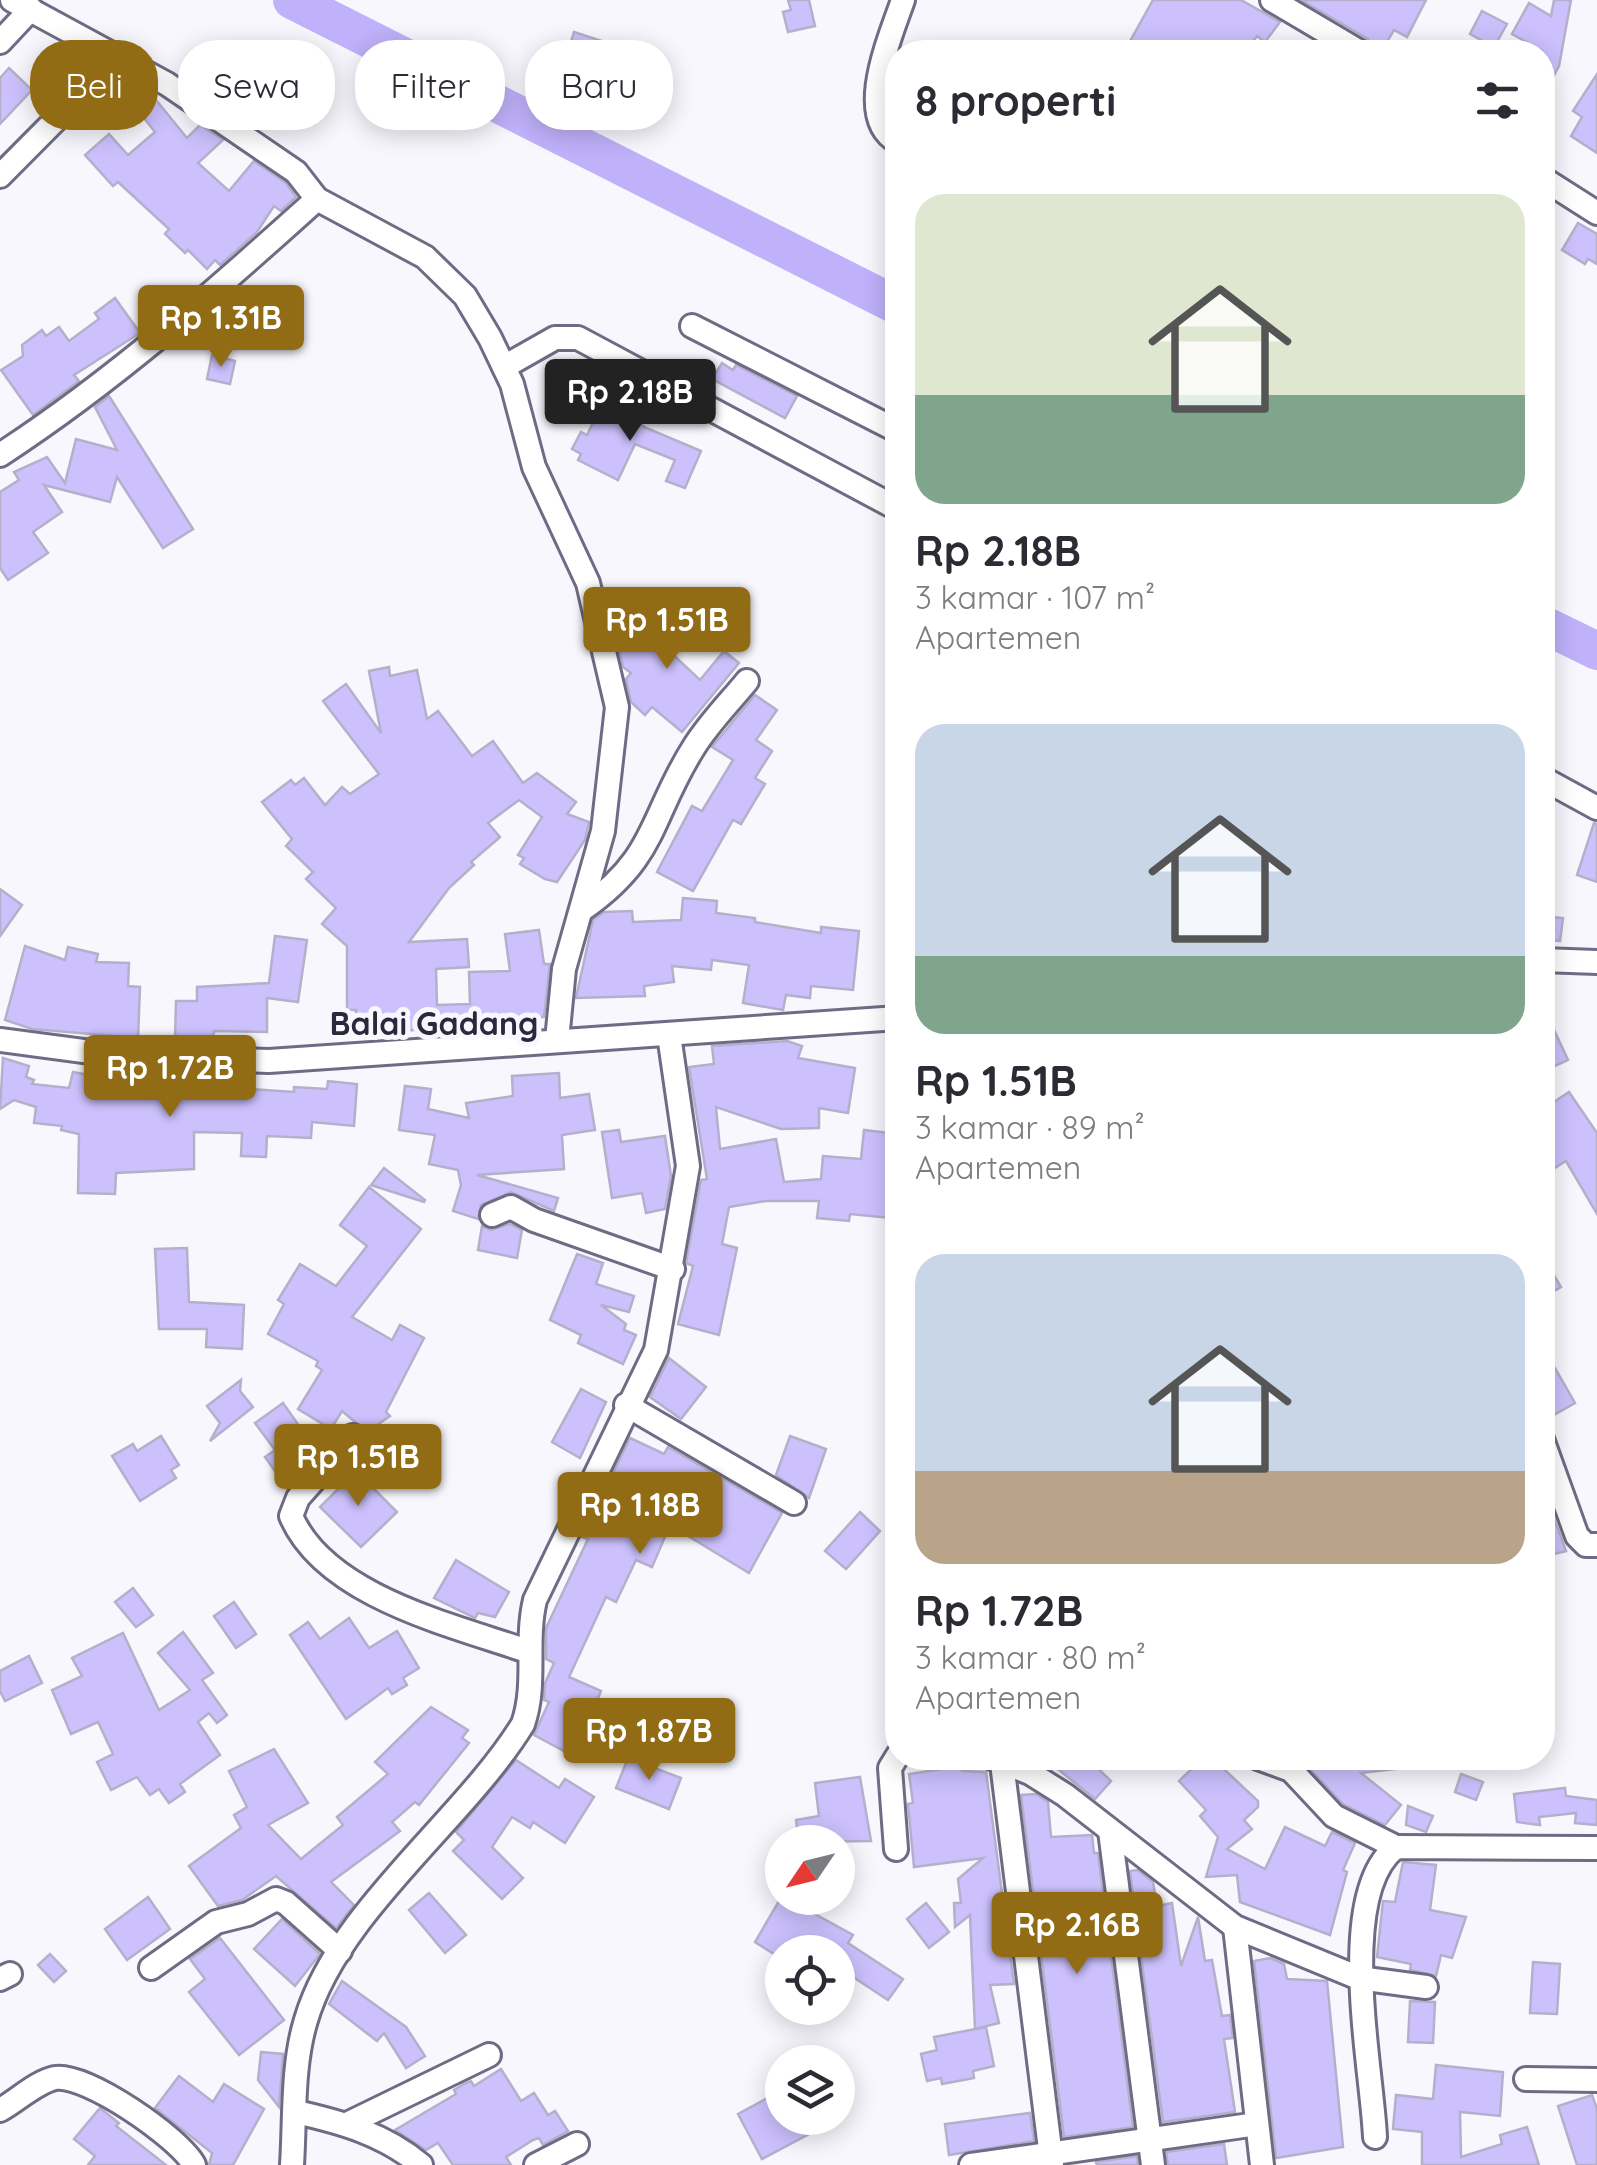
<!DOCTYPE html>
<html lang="id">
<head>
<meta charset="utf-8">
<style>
  :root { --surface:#fff; --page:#f2f2f3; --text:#2b2b33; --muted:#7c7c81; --accent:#926c14 }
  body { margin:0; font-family:Quicksand,sans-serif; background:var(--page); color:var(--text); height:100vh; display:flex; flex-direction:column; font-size:38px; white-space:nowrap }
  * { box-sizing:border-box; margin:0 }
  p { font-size:32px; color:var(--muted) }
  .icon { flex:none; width:55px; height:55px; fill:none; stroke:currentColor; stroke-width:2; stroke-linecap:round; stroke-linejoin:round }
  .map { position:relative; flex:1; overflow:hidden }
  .sheet { position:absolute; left:885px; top:40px; width:670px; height:1730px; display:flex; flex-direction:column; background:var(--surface); border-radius:40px; box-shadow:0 5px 25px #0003 }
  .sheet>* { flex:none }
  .banner { position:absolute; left:30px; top:40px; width:705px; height:90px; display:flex; gap:20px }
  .needle { width:65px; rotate:235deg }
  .tools { position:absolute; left:765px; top:1825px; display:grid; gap:20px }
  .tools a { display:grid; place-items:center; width:90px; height:90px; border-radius:50%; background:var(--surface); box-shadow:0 5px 25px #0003; font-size:50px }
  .price { position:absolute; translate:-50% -85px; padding:0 22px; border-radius:10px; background:var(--accent); color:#fff; font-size:32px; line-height:65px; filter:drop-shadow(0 2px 5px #0008) }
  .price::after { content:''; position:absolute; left:50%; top:60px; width:30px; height:22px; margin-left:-15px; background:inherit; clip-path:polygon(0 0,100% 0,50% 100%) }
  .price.active { background:#222; color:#fff }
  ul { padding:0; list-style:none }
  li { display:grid; align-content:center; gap:20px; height:530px; padding:0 30px }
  li span { display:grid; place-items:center; height:310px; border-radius:30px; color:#555 }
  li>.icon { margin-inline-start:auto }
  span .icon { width:180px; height:180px; fill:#fffc; stroke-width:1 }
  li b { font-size:42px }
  h2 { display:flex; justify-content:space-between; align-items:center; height:120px; padding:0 30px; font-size:42px }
  .pill { padding:0 35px; border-radius:40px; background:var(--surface); box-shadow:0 5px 25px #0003; font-size:35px; line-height:90px }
  .pill.active { background:var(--accent); color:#fff }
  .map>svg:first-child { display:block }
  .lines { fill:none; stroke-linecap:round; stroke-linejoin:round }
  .river { stroke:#bfb1fa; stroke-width:38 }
  .building { fill:#ccc1fd; stroke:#b4b0cb; stroke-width:2.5 }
  .minor-casing { stroke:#6f6b84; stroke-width:28 }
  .minor { stroke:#fff; stroke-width:22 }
  .labels { text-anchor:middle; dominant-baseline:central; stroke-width:10; stroke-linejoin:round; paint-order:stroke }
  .quarter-label { font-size:32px; font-weight:bold; fill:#2b273c; stroke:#f8f7fd }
</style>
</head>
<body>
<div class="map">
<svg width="1597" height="2165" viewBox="0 0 1597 2165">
  <rect width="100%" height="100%" fill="#f8f7fd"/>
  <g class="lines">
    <g class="river">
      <polyline points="292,0 898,306"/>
      <polyline points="1542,624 1597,651"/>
    </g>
  </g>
  <g class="building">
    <polygon points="788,0 809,0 815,26 788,32 783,12 791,10"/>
    <polygon points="1153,0 1241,0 1280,22 1265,42 1257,36 1245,52 1124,52"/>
    <polygon points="1301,0 1426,0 1407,37 1394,30 1381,52 1375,52 1368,39"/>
    <polygon points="1554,0 1571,0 1559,66 1542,97 1542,51 1512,34 1529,3 1551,16"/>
    <polygon points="1482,11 1507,24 1494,47 1470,34"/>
    <polygon points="574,32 605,42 598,65 567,54"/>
    <polygon points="9,68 32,90 0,124 0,78"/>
    <polygon points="1597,74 1597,153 1571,136 1582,117 1573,111"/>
    <polygon points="225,94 245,109 240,116 219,101"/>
    <polygon points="152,95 187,138 200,125 223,140 198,163 229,191 254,161 286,183 296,197 281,211 274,206 257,232 220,265 215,260 207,269 188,250 185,253 165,234 169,229 118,182 113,186 85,155 109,134 128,155 155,132 136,108"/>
    <polygon points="1578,223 1597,234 1597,264 1588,259 1585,264 1562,250"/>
    <polygon points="115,298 140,333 74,375 79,381 33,415 1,370 23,356 22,345 42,330 46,336 59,327 69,341 99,319 95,313"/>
    <polygon points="212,355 235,361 230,384 207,379"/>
    <polygon points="722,363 733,370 736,365 797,396 785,418 712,379"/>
    <polygon points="109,396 193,529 163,548 117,477 110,502 44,485 62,512 33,532 48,553 8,580 0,568 0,492 19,480 14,472 47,457 65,483 76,439 117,450 95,407"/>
    <polygon points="614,398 638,410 634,419 644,427 701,451 685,488 666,481 675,460 635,444 618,480 578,460 581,454 572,449 581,432 587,435 603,402 609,406"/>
    <polygon points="656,597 673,611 653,636 700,680 724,651 739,663 682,732 652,707 645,715 631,702 626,679 631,673 623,667 618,645"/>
    <polygon points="693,600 720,620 706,638 680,617"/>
    <polygon points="389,667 390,676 417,670 427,719 438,711 472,756 493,741 523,783 537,773 576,802 567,814 589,822 585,840 557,882 545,879 520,864 524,858 518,855 542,817 519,800 488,823 500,837 471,862 474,865 449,888 409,942 467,939 469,967 436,969 437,1005 470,1004 469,972 510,971 505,934 539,930 544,964 550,964 544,1017 511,1022 511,1028 377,1031 377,1020 356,1020 356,1010 347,1010 347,946 322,924 336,908 306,879 313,872 286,846 292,839 262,802 291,780 295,785 304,778 325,805 342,787 350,794 379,774 323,701 346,684 381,733 369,671"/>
    <polygon points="755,695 777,710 756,740 772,751 755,778 765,784 741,824 733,820 693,891 657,872 692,806 702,811 733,760 712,747"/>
    <polygon points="1594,823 1597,824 1597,882 1577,875"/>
    <polygon points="0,889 22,905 0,936"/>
    <polygon points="683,898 717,901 716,913 755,918 755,922 821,933 821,927 859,931 853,990 811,986 810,998 786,995 783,1010 743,1003 749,965 712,960 711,970 672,966 674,982 644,986 645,996 576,998 593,920 604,912 632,911 633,922 681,920"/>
    <polygon points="1542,916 1563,918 1560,941 1542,939"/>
    <polygon points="275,936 307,940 298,1002 267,998 267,1032 214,1031 213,1040 175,1039 176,1001 197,1001 197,987 269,983"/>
    <polygon points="25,946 65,960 68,947 98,954 96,962 129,963 128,986 140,987 138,1038 32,1029 5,1020"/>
    <polygon points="1542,1004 1568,1060 1542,1072"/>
    <polygon points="787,1041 802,1046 798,1058 855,1068 848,1113 819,1108 819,1128 781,1129 716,1107 720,1149 776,1139 784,1182 821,1179 823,1156 861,1159 864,1130 898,1134 890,1218 850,1214 849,1221 817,1218 819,1201 766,1201 729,1207 722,1244 737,1248 719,1335 678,1324 693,1266 686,1263 701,1180 707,1179 689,1067 714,1064 712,1046"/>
    <polygon points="3,1058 29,1066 26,1077 34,1080 32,1084 69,1088 73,1072 94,1076 91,1092 199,1091 199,1086 251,1082 251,1089 294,1092 294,1087 327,1089 328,1081 357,1084 354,1126 312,1122 311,1138 267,1136 266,1157 241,1156 242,1133 194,1132 194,1169 116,1173 115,1194 78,1193 79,1134 61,1130 62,1126 34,1123 36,1107 14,1100 0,1109"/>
    <polygon points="559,1073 560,1098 589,1094 595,1130 562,1135 564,1169 477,1175 558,1198 554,1211 511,1192 481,1205 478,1219 453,1211 461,1185 458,1170 429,1164 435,1135 399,1130 405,1086 431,1089 428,1109 469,1118 466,1103 513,1096 512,1076"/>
    <polygon points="1569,1092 1597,1133 1597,1214 1566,1161 1542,1176 1542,1110"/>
    <polygon points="619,1130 621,1142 665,1136 671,1176 665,1209 646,1213 642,1193 612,1198 602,1132"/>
    <polygon points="384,1168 425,1200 424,1202 371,1185"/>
    <polygon points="369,1187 421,1229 352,1317 392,1340 400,1325 424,1338 386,1412 390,1416 367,1432 342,1411 331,1429 298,1409 322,1370 316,1366 318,1361 268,1334 284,1304 278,1300 300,1264 336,1286 367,1246 340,1225"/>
    <polygon points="510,1224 522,1230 517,1258 478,1250 482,1226 491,1230"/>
    <polygon points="187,1248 189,1302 244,1305 242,1349 206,1347 207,1329 159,1329 155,1249"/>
    <polygon points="577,1254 603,1263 596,1284 634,1296 629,1312 601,1305 626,1324 624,1330 636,1335 623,1364 578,1343 581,1335 550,1320"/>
    <polygon points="1542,1255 1561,1287 1542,1298"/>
    <polygon points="669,1358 706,1387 681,1419 650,1397"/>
    <polygon points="1555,1368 1575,1403 1552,1416 1542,1399 1542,1375"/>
    <polygon points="241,1380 240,1391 253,1407 210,1441 220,1423 207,1406"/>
    <polygon points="581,1389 606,1402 580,1458 552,1442"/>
    <polygon points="283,1403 318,1453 287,1488 265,1457 275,1450 255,1423"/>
    <polygon points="401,1426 411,1437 418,1431 436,1449 408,1477 379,1448"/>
    <polygon points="161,1436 179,1465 171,1470 176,1478 140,1501 112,1456 133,1444 137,1451"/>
    <polygon points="790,1436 826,1449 809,1498 776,1475"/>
    <polygon points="630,1438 664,1454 668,1447 782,1513 749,1573 670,1525 652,1567 636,1560 616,1602 606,1597 569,1677 601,1691 589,1720 582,1717 564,1751 534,1735 549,1702 544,1700 545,1683 554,1663 546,1659 546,1628 588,1539 582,1537"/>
    <polygon points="356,1471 397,1512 361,1547 320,1507"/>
    <polygon points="1542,1485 1566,1551 1542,1557"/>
    <polygon points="860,1512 880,1531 846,1569 825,1551"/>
    <polygon points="456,1560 509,1592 495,1617 478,1613 475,1618 434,1598"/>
    <polygon points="133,1588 153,1615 136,1627 115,1602"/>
    <polygon points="234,1602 256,1634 236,1648 214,1616"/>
    <polygon points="349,1618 369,1648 397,1631 419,1668 403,1678 407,1685 392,1694 388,1688 346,1719 290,1635 308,1622 320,1639"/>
    <polygon points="183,1632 213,1673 202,1680 227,1715 217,1723 209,1713 198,1722 220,1755 180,1784 185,1792 169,1803 159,1789 150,1795 137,1777 111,1790 97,1762 113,1754 98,1722 71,1734 52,1690 82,1676 72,1658 123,1633 159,1710 190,1690 158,1653"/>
    <polygon points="29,1656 42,1683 5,1701 0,1691 0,1671"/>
    <polygon points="431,1707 468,1730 462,1738 469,1743 419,1805 415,1802 392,1822 400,1831 331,1882 354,1905 336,1928 276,1876 242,1900 218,1906 189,1866 241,1828 234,1815 247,1807 229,1771 274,1749 308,1803 268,1825 301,1859 343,1825 337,1817 388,1774 375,1762"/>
    <polygon points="628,1758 681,1778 669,1809 616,1788"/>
    <polygon points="1044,1758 1087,1758 1111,1781 1095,1799"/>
    <polygon points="1203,1758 1212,1758 1258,1801 1258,1807 1244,1820 1252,1829 1227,1849 1265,1869 1285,1827 1325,1846 1332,1832 1355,1843 1343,1870 1347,1872 1330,1935 1240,1902 1237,1875 1206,1877 1218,1837 1200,1816 1206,1810 1179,1781"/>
    <polygon points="1317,1758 1396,1758 1396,1769 1361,1773 1401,1805 1385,1825 1343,1804 1311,1770"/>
    <polygon points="516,1760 559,1788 565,1779 594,1797 565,1843 533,1822 530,1828 512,1817 492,1847 523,1878 502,1899 453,1851 464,1840 456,1832"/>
    <polygon points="961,1766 962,1771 986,1772 1014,1984 990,1985 999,2023 975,2029 970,1915 955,1927 954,1903 961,1903 958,1879 983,1858 914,1867 908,1804 913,1803 909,1774"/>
    <polygon points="1461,1774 1483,1782 1476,1800 1455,1792"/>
    <polygon points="860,1777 871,1841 799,1842 796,1820 819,1816 815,1783"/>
    <polygon points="1565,1788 1566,1796 1597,1800 1597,1825 1575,1823 1576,1813 1539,1817 1540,1825 1517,1822 1514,1794"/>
    <polygon points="1036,1794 1048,1802 1051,1837 1092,1835 1094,1853 1098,1853 1133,2127 1064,2137 1021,1795"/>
    <polygon points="1408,1806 1433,1816 1426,1832 1406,1825"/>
    <polygon points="1403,1862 1436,1865 1430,1910 1466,1917 1452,1958 1441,1955 1436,1976 1410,1970 1411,1964 1377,1957 1383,1901 1395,1902"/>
    <polygon points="1138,1870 1153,1882 1157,1906 1172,1903 1181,1966 1198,1917 1205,1961 1212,1960 1222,2016 1230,2015 1233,2038 1224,2039 1235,2112 1163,2122 1130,1871"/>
    <polygon points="429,1893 466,1935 445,1953 409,1910"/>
    <polygon points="782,1896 853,1935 848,1943 903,1979 888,2000 838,1967 838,1952 782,1952 782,1959 755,1942"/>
    <polygon points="148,1897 170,1929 127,1960 105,1929"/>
    <polygon points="926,1903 949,1932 929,1948 907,1919"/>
    <polygon points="282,1919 320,1954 295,1986 254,1949"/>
    <polygon points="220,1938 284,2020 239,2055 189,1992 205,1979 190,1959"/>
    <polygon points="50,1954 66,1971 54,1982 38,1965"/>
    <polygon points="1270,1958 1284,1964 1287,1979 1327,1981 1343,2147 1276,2158 1254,1961"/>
    <polygon points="1533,1962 1560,1964 1557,2014 1530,2013"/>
    <polygon points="342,1981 406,2027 425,2056 406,2068 384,2033 377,2041 329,2004"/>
    <polygon points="1410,2001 1435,2002 1433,2043 1408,2042"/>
    <polygon points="986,2027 994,2066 973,2071 974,2078 942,2084 941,2078 927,2081 921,2054 937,2050 934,2037"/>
    <polygon points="261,2052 283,2054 279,2107 258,2080"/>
    <polygon points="1436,2065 1503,2072 1500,2116 1460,2112 1461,2157 1502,2144 1500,2135 1527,2127 1539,2165 1422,2165 1422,2132 1393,2129 1396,2095 1433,2099"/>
    <polygon points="501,2069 521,2101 534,2093 548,2115 555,2111 568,2131 543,2145 539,2138 533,2140 506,2157 511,2165 453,2165 438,2143 426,2150 395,2130 456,2094 454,2090 464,2084 471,2081 474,2086"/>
    <polygon points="179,2076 213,2102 224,2084 264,2109 233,2165 209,2165 212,2153 155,2108"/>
    <polygon points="782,2090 782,2118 803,2118 811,2133 762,2159 738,2114"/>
    <polygon points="1592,2095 1597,2109 1597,2165 1577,2165 1558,2106"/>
    <polygon points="100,2108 119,2123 116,2126 166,2165 88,2165 95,2156 74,2139"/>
    <polygon points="1030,2113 1034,2141 949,2155 945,2124"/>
    <polygon points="1224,2144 1227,2165 1168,2165 1166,2152"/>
    <polygon points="1137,2156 1138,2165 1097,2165 1096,2162"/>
  </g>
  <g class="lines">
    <g class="minor-casing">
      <g id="minor">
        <polyline points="12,0 167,84 296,172 317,199 425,257 465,296 490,338 512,384 534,467 588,583 617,707 603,831 564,969 557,1040"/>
        <polyline points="1272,0 1360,52"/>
        <polyline points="0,42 31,9"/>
        <path d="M898,142C854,118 890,38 903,0"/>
        <polyline points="0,176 118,57"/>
        <polyline points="1542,178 1597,213"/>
        <polyline points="692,326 898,431"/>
        <polyline points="504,367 555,338 578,338 898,509"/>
        <path d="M0,455C115,380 215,291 317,199"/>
        <polyline points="1542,778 1597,808"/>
        <path d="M583,909C658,857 650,816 694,747C709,723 729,703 747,681"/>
        <polyline points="1542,960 1597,962"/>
        <polyline points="0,1040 121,1056 269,1061 898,1018"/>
        <polyline points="492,1215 511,1207 534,1220 673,1269"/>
        <polyline points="626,1405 794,1503"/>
        <path d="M353,1436L298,1498L291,1516C325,1596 452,1625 527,1651"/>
        <polyline points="1542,1439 1577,1536 1586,1545 1597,1545"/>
        <polyline points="992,1758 1030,1773 1065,1795 1235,1927 1359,1978 1426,1987"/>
        <polyline points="1258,1758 1291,1770 1334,1816 1396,1847"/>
        <polyline points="1002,1763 1052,2165"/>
        <polyline points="1110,1831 1153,2165"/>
        <polyline points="896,1849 890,1768 898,1755"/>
        <polyline points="1235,1927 1262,2165"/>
        <polyline points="151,1968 216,1922 248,1914 276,1899 286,1903 340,1951"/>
        <polyline points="0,1979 10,1974"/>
        <polyline points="1526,2079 1597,2080"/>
        <path d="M0,2110C17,2101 36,2082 55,2078C86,2073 180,2138 194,2165"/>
        <path d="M296,2112C341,2122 384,2134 421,2165"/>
        <polyline points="347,2124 489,2055"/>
        <path d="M1375,2137C1372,2068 1335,1894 1396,1847L1597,1848"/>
        <path d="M292,2165C295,2118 292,2065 306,2020C338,1911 464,1820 523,1724C537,1684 525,1642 535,1600L656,1350L688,1166L669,1035"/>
        <polyline points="536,2165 577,2144"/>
        <polyline points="971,2165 1257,2124"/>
      </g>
    </g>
    <use href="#minor" class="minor"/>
  </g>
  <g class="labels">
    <g class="quarter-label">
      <text x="434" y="1023">Balai Gadang</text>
    </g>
  </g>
</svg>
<div class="tools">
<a><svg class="needle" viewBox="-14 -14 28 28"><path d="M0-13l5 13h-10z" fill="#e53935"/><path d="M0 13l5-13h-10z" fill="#7c7c81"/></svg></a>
<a><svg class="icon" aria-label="locate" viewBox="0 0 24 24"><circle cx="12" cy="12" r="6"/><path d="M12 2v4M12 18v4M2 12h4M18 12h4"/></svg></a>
<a><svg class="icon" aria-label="layers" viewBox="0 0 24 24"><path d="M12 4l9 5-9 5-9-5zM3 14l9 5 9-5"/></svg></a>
</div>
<b class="price" style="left:221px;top:370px">Rp 1.31B</b>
<b class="price active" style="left:630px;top:444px">Rp 2.18B</b>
<b class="price" style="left:667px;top:672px">Rp 1.51B</b>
<b class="price" style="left:170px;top:1120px">Rp 1.72B</b>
<b class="price" style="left:358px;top:1509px">Rp 1.51B</b>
<b class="price" style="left:640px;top:1557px">Rp 1.18B</b>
<b class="price" style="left:649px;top:1783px">Rp 1.87B</b>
<b class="price" style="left:1077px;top:1977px">Rp 2.16B</b>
<div class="banner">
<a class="pill active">Beli</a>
<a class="pill">Sewa</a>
<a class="pill">Filter</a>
<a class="pill">Baru</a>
</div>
<section class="sheet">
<h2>8 properti<svg class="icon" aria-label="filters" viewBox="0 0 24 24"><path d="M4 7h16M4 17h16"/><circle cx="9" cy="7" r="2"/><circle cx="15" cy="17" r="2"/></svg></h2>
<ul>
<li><span style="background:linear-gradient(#dfe7d0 65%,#7fa58c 0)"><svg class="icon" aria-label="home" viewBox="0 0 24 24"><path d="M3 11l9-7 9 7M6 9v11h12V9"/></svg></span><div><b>Rp 2.18B</b><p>3 kamar · 107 m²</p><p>Apartemen</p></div></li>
<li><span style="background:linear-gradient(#c9d6e8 75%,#7fa58c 0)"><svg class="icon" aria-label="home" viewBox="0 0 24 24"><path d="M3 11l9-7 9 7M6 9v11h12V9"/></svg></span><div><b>Rp 1.51B</b><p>3 kamar · 89 m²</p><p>Apartemen</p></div></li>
<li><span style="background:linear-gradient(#c9d6e8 70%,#b9a48a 0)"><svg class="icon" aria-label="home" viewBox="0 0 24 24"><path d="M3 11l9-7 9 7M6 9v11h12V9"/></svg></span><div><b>Rp 1.72B</b><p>3 kamar · 80 m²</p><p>Apartemen</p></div></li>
</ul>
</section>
</div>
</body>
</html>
